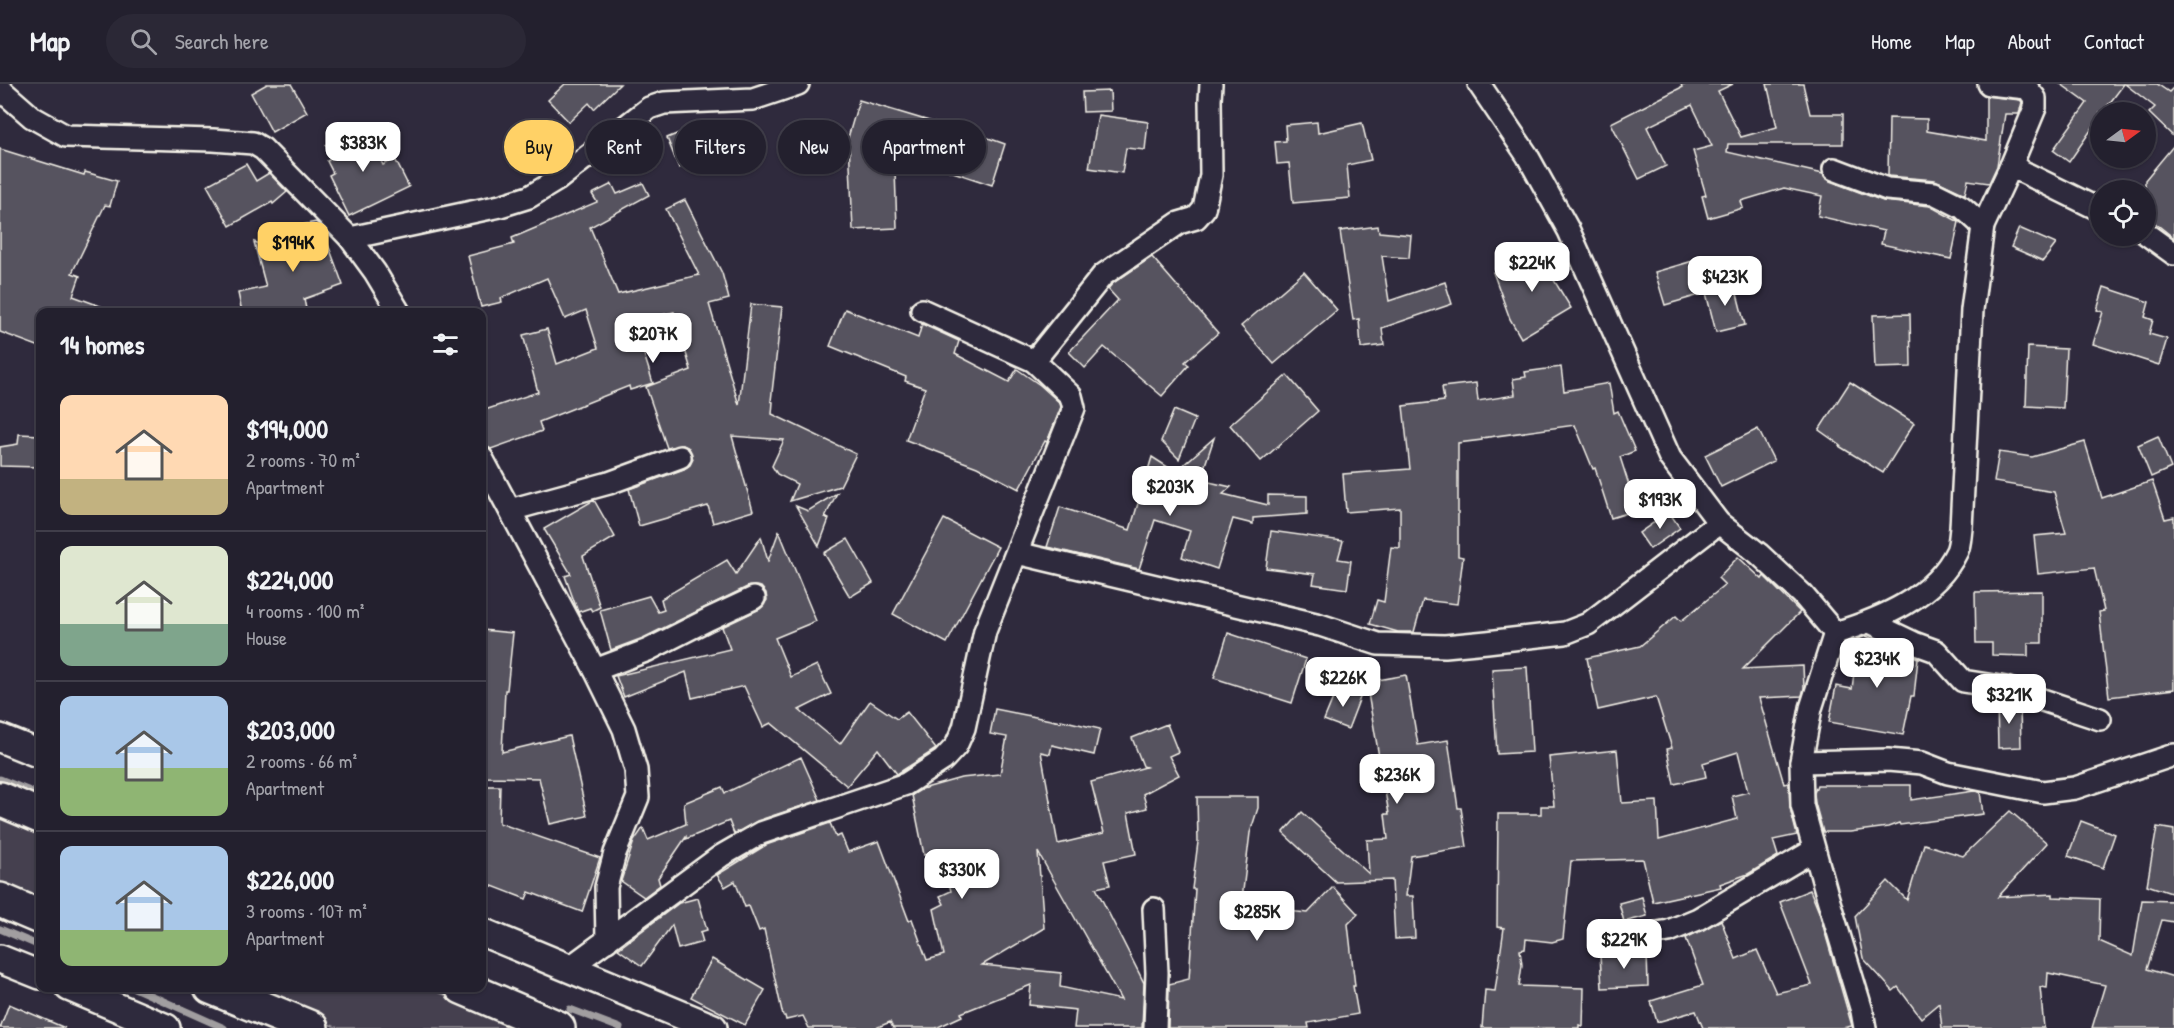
<!DOCTYPE html>
<html lang="en">
<head>
<meta charset="utf-8">
<style>
  :root { --surface:#23202e; --page:#2b2836; --text:#f1f3f6; --muted:#a3a3aa; --line:#403e4a; --accent:#ffd166 }
  body { margin:0; font-family:"Patrick Hand",sans-serif; background:var(--page); color:var(--text); height:100vh; display:flex; flex-direction:column; font-size:22px; white-space:nowrap }
  * { box-sizing:border-box; margin:0 }
  p { font-size:20px; color:var(--muted) }
  .icon { flex:none; width:33px; height:33px; fill:none; stroke:currentColor; stroke-width:2; stroke-linecap:round; stroke-linejoin:round }
  .map { position:relative; flex:1; overflow:hidden }
  .sheet { position:absolute; left:36px; top:224px; width:450px; height:684px; display:flex; flex-direction:column; background:var(--surface); border-radius:12px; box-shadow:0 2px 4px #0004,0 0 0 2px var(--line) }
  .sheet>* { flex:none }
  .top-card { position:absolute; left:504px; top:36px; width:570px; height:54px; display:flex; gap:12px }
  .needle { width:39px; rotate:75deg }
  .fabs { position:absolute; left:2090px; top:18px; display:grid; gap:12px }
  .fabs a { display:grid; place-items:center; width:66px; height:66px; border-radius:50%; background:var(--surface); box-shadow:0 2px 4px #0004,0 0 0 2px var(--line); font-size:30px }
  .price { position:absolute; translate:-50% -51px; padding:0 14px; border-radius:12px; background:#fff; color:#222; font-size:20px; line-height:39px; filter:drop-shadow(0 2px 3px #0008) }
  .price::after { content:''; position:absolute; left:50%; top:36px; width:18px; height:14px; margin-left:-9px; background:inherit; clip-path:polygon(0 0,100% 0,50% 100%) }
  .price.selected { background:var(--accent); color:#111 }
  ul { padding:0; list-style:none }
  li { display:flex; align-items:center; gap:18px; height:150px; padding:0 24px }
  li+li { border-top:2px solid var(--line) }
  li span { display:grid; place-items:center; flex:none; width:168px; height:120px; border-radius:12px; color:#555 }
  li>.icon { margin-inline-start:auto }
  span .icon { width:72px; height:72px; fill:#fffc; stroke-width:1 }
  li b { font-size:26px }
  h2 { display:flex; justify-content:space-between; align-items:center; height:72px; padding:0 24px; font-size:26px }
  .tag { padding:0 21px; border-radius:27px; background:var(--surface); box-shadow:0 2px 4px #0004,0 0 0 2px var(--line); font-size:21px; line-height:54px }
  .tag.selected { background:var(--accent); color:#111 }
  header { display:flex; align-items:center; gap:36px; box-sizing:border-box; height:84px; padding:0 30px; background:var(--surface); border-bottom:2px solid var(--line) }
  header strong { font-size:28px }
  nav { display:flex; gap:33px; margin-inline-start:auto; font-size:21px }
  .search { width:420px; height:54px; background:var(--page); display:flex; align-items:center; gap:15px; box-sizing:border-box; padding:0 21px; border-radius:33px; color:var(--muted); font-size:22px }
  .map>svg:first-child { display:block }
  .green { fill:#454050; stroke:#9c989c; stroke-width:1.5 }
  .lines { fill:none; stroke-linecap:round; stroke-linejoin:round }
  .stream { stroke:#a19ea0; stroke-width:7 }
  .building { fill:#56525f; stroke:#f4f1e8; stroke-width:1.5; fill-rule:evenodd }
  .minor-casing { stroke:#f4f1e8; stroke-width:26 }
  .tertiary-casing { stroke:#f4f1e8; stroke-width:32 }
  .primary-casing { stroke:#f4f1e8; stroke-width:38 }
  .minor { stroke:#2f2a3d; stroke-width:21 }
  .tertiary { stroke:#2f2a3d; stroke-width:27 }
  .primary { stroke:#2f2a3d; stroke-width:33 }
</style>
</head>
<body>
<header>
<strong>Map</strong>
<div class="search"><svg class="icon" aria-label="search" viewBox="0 0 24 24"><circle cx="10" cy="10" r="6"/><path d="M15 15l6 6"/></svg>Search here</div>
<nav><a>Home</a><a>Map</a><a>About</a><a>Contact</a></nav>
</header>
<div class="map">
<svg width="2174" height="944" viewBox="0 0 2174 944">
  <rect width="100%" height="100%" fill="#2f2a3d"/>
  <filter id="ink" filterUnits="userSpaceOnUse"><feTurbulence type="fractalNoise" baseFrequency=".0167" numOctaves="2"/><feDisplacementMap in="SourceGraphic" scale="12" xChannelSelector="R" yChannelSelector="G"/><feConvolveMatrix kernelMatrix="1 2 1 2 8 2 1 2 1" color-interpolation-filters="sRGB"/></filter>
  <g filter="url(#ink)">
    <g class="green">
      <polygon points="0,733 40,749 40,820 0,803"/>
      <polygon points="240,903 425,903 486,927 520,944 338,944"/>
    </g>
    <g class="lines">
      <g class="stream">
        <polyline points="0,695 40,711"/>
        <polyline points="0,845 40,862"/>
        <polyline points="132,903 224,944"/>
        <polyline points="570,925 620,944"/>
      </g>
    </g>
    <g class="building">
      <polygon points="267,0 291,0 307,28 272,48 251,9"/>
      <polygon points="565,0 620,0 594,25 589,19 569,38 548,16"/>
      <polygon points="1681,0 1733,0 1718,7 1741,53 1777,43 1767,0 1803,0 1810,30 1843,30 1843,60 1728,60 1727,68 1823,90 1830,97 1883,117 1930,122 1959,138 1951,175 1881,160 1884,147 1818,132 1822,112 1784,104 1741,117 1743,124 1708,134 1702,112 1706,111 1693,67 1712,62 1692,21 1647,43 1666,82 1639,95 1611,39 1682,3"/>
      <polygon points="2061,0 2124,0 2103,28 2100,28 2100,33 2069,78 2053,66 2087,19"/>
      <polygon points="2125,0 2157,0 2169,8 2174,3 2174,53 2149,29 2155,23"/>
      <polygon points="1110,7 1111,27 1083,28 1082,8"/>
      <polygon points="1986,12 2020,16 2022,18 2019,30 2005,30 1997,82 1989,99 1968,96 1965,110 1935,96 1888,92 1889,34 1927,35 1927,47 1986,57"/>
      <polygon points="859,16 939,40 959,49 960,44 1005,60 992,101 947,86 949,79 894,57 897,144 853,146 849,58 847,57"/>
      <polygon points="1098,31 1148,38 1145,66 1126,64 1122,89 1089,84"/>
      <polygon points="1317,38 1318,49 1362,39 1371,76 1347,81 1350,114 1293,119 1289,79 1277,80 1275,58 1286,57 1285,41"/>
      <polygon points="364,43 383,81 395,75 409,103 349,132 329,91 333,89 327,77 338,71 326,61"/>
      <polygon points="689,45 701,74 679,84 667,54"/>
      <polygon points="2174,61 2174,154 2145,131 2145,96"/>
      <polygon points="0,65 84,91 85,88 117,97 110,122 105,121 72,189 80,192 73,212 111,226 111,228 40,228 40,263 0,248"/>
      <polygon points="246,80 256,97 269,89 287,108 273,120 272,118 230,142 207,101"/>
      <polygon points="643,99 649,111 590,143 618,210 699,191 666,125 685,116 722,189 729,215 709,220 739,321 751,220 782,223 771,317 773,318 772,330 856,370 840,402 790,417 797,400 777,390 772,382 784,356 732,352 753,427 713,439 708,422 639,442 629,405 684,385 690,381 693,375 689,364 683,361 667,364 646,303 691,286 674,228 634,238 653,299 630,306 629,302 539,338 542,347 491,365 482,361 482,327 538,308 523,251 547,245 557,280 598,264 586,226 565,235 547,194 501,214 502,218 481,223 468,172 514,160 512,154 597,118 592,110 612,100 617,110"/>
      <polygon points="316,138 322,144 343,201 304,215 306,225 292,228 242,228 238,209 266,203 254,158 269,163 300,155 292,143"/>
      <polygon points="1378,142 1379,148 1411,151 1409,174 1382,172 1389,217 1445,198 1452,220 1382,244 1384,261 1361,264 1359,235 1353,236 1340,147"/>
      <polygon points="2019,144 2056,160 2043,177 2011,163"/>
      <polygon points="1552,167 1561,190 1552,193 1571,224 1521,254 1510,235 1493,188"/>
      <polygon points="1152,173 1218,249 1185,278 1189,281 1162,312 1104,263 1085,284 1069,268 1118,216 1108,205 1112,200"/>
      <polygon points="1693,177 1703,210 1665,221 1655,188"/>
      <polygon points="1304,188 1337,226 1274,280 1241,242"/>
      <polygon points="1734,198 1745,241 1716,248 1705,205"/>
      <polygon points="2104,203 2149,218 2145,233 2153,236 2149,250 2167,255 2159,281 2093,260 2103,228 2097,226"/>
      <polygon points="845,225 918,254 922,240 959,257 955,270 1009,298 1017,285 1040,301 1060,319 1061,323 1047,358 1045,357 1019,405 977,383 906,356 925,304 905,297 906,293 830,262"/>
      <polygon points="1910,230 1911,283 1875,284 1873,231"/>
      <polygon points="2028,263 2066,265 2063,324 2026,322"/>
      <polygon points="1561,283 1564,307 1609,299 1614,329 1618,327 1635,367 1620,373 1637,426 1611,434 1595,384 1593,385 1575,341 1482,354 1482,356 1458,359 1458,472 1463,473 1457,520 1423,516 1414,548 1398,548 1370,540 1377,516 1384,518 1391,463 1400,464 1400,424 1346,428 1343,390 1410,385 1403,322 1444,317 1442,303 1476,299 1478,317 1515,311 1513,295 1526,293 1525,288"/>
      <polygon points="1287,291 1318,327 1261,377 1230,341"/>
      <polygon points="1850,298 1914,339 1883,389 1839,362 1840,361 1819,346"/>
      <polygon points="1174,326 1195,335 1179,375 1161,357"/>
      <polygon points="1758,345 1774,377 1721,403 1705,371"/>
      <polygon points="19,350 40,351 40,383 0,382 0,363 18,360"/>
      <polygon points="2158,352 2171,384 2151,393 2138,361"/>
      <polygon points="1214,354 1200,396 1231,403 1223,410 1268,421 1268,411 1307,412 1307,430 1253,434 1253,440 1233,435 1217,485 1182,473 1190,447 1155,436 1139,485 1047,463 1060,423 1130,446 1152,373 1174,387 1172,391"/>
      <polygon points="2085,358 2102,414 2152,397 2165,435 2174,433 2174,605 2109,613 2099,528 2104,527 2094,484 2038,490 2034,452 2066,449 2054,408 1994,398 1999,368 2032,373"/>
      <polygon points="837,409 825,433 829,435 819,462 796,422 808,427"/>
      <polygon points="594,416 615,453 583,472 600,523 592,527 590,524 578,528 565,492 571,490 544,445"/>
      <polygon points="1669,428 1680,444 1650,465 1639,449"/>
      <polygon points="944,435 998,463 947,559 893,530"/>
      <polygon points="779,447 816,537 775,554 791,593 817,581 831,610 799,626 840,660 870,617 897,635 907,628 936,665 900,688 897,690 878,665 847,702 771,639 763,643 744,602 692,614 686,588 624,613 616,592 730,565 722,543 760,525 767,516 766,509 761,503 749,502 643,554 611,566 600,526 649,512 658,528 664,526 661,515 727,476 736,490 761,453 768,477"/>
      <polygon points="1271,447 1343,457 1338,475 1351,477 1347,505 1313,500 1315,490 1266,484"/>
      <polygon points="848,455 873,499 850,513 824,469"/>
      <polygon points="1738,473 1762,495 1764,492 1800,528 1743,585 1803,582 1804,604 1802,612 1759,614 1784,700 1789,699 1790,724 1797,751 1773,756 1778,772 1748,790 1720,800 1721,803 1653,818 1643,775 1571,777 1563,855 1552,858 1526,855 1525,865 1520,866 1522,881 1519,902 1584,904 1583,942 1579,941 1579,944 1482,944 1485,906 1495,907 1504,844 1497,843 1498,730 1541,730 1541,722 1554,722 1549,673 1617,666 1622,719 1657,717 1659,756 1737,735 1732,712 1748,708 1738,668 1703,679 1706,693 1674,700 1667,665 1672,664 1656,613 1598,626 1587,574 1640,562 1676,532 1681,537 1725,501 1718,494"/>
      <polygon points="2042,507 2042,559 2028,559 2028,572 1992,571 1992,559 1976,559 1975,508"/>
      <polygon points="482,546 513,549 507,606 505,606 502,668 569,652 587,732 550,740 539,694 483,693"/>
      <polygon points="1228,549 1306,575 1292,619 1214,594"/>
      <polygon points="1866,552 1918,574 1914,612 1911,612 1903,651 1829,638 1836,602 1852,605 1858,555"/>
      <polygon points="1527,583 1532,668 1497,670 1492,585"/>
      <polygon points="1406,591 1418,661 1448,656 1458,724 1461,724 1467,763 1411,772 1406,812 1413,812 1415,854 1395,855 1392,796 1336,798 1283,749 1302,728 1369,790 1367,756 1388,755 1385,730 1389,730 1366,598"/>
      <polygon points="1338,602 1361,611 1348,645 1324,636"/>
      <polygon points="1997,617 2004,617 2020,622 2021,663 1998,664"/>
      <path d="M995,625L1061,638V636L1100,645L1094,671L1052,661L1050,670L1041,668L1058,760L1104,749L1091,698L1146,683L1143,682L1132,654L1167,640L1178,668L1169,672L1179,691L1143,710L1147,724L1128,729L1136,770L1104,777L1110,801L1096,804L1144,899L1142,944H1074L1076,926L1029,921L1031,901L961,929L962,932L936,944H893L890,938L876,944H809L803,932L786,936L785,932H783L764,845L759,847L749,822L745,823L735,797L725,803L717,791L766,761L830,739L836,753L841,751L848,768L879,757L909,837L912,835L927,876L944,871L934,825L944,820L940,812L951,807L941,767L924,771L912,711L922,705L961,694L1000,690L1007,653L990,650ZM1038,768L1053,795L1121,916L1060,903L1061,889L982,881L1044,844Z"/>
      <polygon points="801,673 820,716 757,737 734,750 729,737 686,755 686,753 658,794 660,801 644,813 621,797 634,757 643,744 648,756 686,740 684,719 722,703 725,709"/>
      <polygon points="1817,701 1911,701 1911,716 1974,707 1980,708 1983,730 1900,741 1899,739 1888,743 1850,748 1823,748 1815,719 1814,709"/>
      <polygon points="482,702 500,702 499,739 600,774 582,828 529,808 526,815 482,798"/>
      <polygon points="1197,713 1258,713 1258,724 1250,749 1241,823 1308,829 1333,803 1358,830 1348,840 1355,902 1353,902 1358,930 1308,939 1309,944 1168,944 1169,900 1189,895 1195,805 1192,805 1198,758"/>
      <polygon points="2010,727 2047,759 1998,813 2053,810 2053,813 2100,815 2099,857 2133,872 2142,816 2174,817 2174,838 2162,836 2147,885 2174,893 2174,944 2092,944 2105,901 2048,889 2047,904 2040,903 2044,944 1942,944 1939,919 1921,934 1898,903 1893,907 1863,874 1855,832 1888,797 1907,816 1924,760 1963,772"/>
      <polygon points="2081,737 2115,750 2103,784 2068,772"/>
      <polygon points="2157,743 2174,746 2174,810 2147,801"/>
      <polygon points="1810,806 1819,828 1852,942 1842,944 1703,944 1696,927 1657,938 1651,917 1703,901 1686,854 1721,836 1736,875 1757,866 1776,909 1812,901 1780,818"/>
      <polygon points="1642,813 1647,832 1624,838 1619,819"/>
      <polygon points="698,814 707,846 700,848 703,858 678,865 672,841 642,882 618,865 679,819"/>
      <polygon points="1647,869 1648,902 1602,904 1600,871"/>
      <polygon points="712,875 765,906 745,941 691,913"/>
      <polygon points="9,920 65,944 0,944"/>
    </g>
    <g class="lines">
      <g class="minor-casing">
        <g id="minor">
          <path d="M1479,0L1527,71L1569,147L1670,374L1719,439L1759,470L1802,510L1835,549C1881,535 1935,513 1957,467C1960,460 1960,451 1961,444L1972,226L1983,142L2011,82L2035,24V14L2027,4L1989,0"/>
          <polyline points="0,5 32,33 66,52 213,56 253,59 263,65 350,154 375,188 399,228"/>
          <polyline points="2011,82 2100,126"/>
          <polyline points="1834,85 1887,105 1934,109 1962,123 1983,142"/>
          <polyline points="2145,149 2174,170"/>
          <polyline points="350,154 500,122 529,113 557,96 649,24 664,19 753,15 798,0"/>
          <polyline points="1034,277 1103,191 1179,139 1196,134 1204,125 1211,91 1210,16 1211,0"/>
          <polyline points="482,374 595,586 624,645 636,686 638,713 615,769 606,803 607,857"/>
          <polyline points="510,426 609,399 680,373"/>
          <polyline points="1017,469 1320,541 1378,560 1445,562 1487,558 1565,549 1588,540 1719,439"/>
          <polyline points="1870,538 1914,559 1936,567 1963,597 2006,604 2100,635"/>
          <polyline points="1835,549 1811,624 1801,678 1802,721 1827,811 1862,927 1865,944"/>
          <polyline points="595,586 648,566 709,535 754,514"/>
          <polyline points="1801,678 1888,676 1922,679 1948,689 2043,708 2075,704 2174,671"/>
          <polyline points="1154,825 1157,889 1155,944"/>
          <polyline points="1629,854 1669,847 1698,835 1814,766"/>
          <polyline points="569,884 721,772 761,749 906,700 943,676 956,662 964,644 985,547 1074,324 1071,312 1034,277 922,226"/>
        </g>
      </g>
      <g class="tertiary-casing">
        <g id="tertiary">
          <polyline points="0,654 40,670"/>
          <polyline points="482,848 713,944"/>
          <polyline points="0,875 40,891"/>
          <polyline points="69,903 166,944"/>
        </g>
      </g>
      <g class="primary-casing">
        <g id="primary">
          <polyline points="0,715 40,732"/>
          <polyline points="0,816 40,833"/>
          <polyline points="211,903 311,944"/>
          <polyline points="462,903 558,944"/>
        </g>
      </g>
      <use href="#minor" class="minor"/>
      <use href="#tertiary" class="tertiary"/>
      <use href="#primary" class="primary"/>
    </g>
  </g>
</svg>
<div class="fabs">
<a><svg class="needle" viewBox="-14 -14 28 28"><path d="M0-13l5 13h-10z" fill="#e53935"/><path d="M0 13l5-13h-10z" fill="#a3a3aa"/></svg></a>
<a><svg class="icon" aria-label="locate" viewBox="0 0 24 24"><circle cx="12" cy="12" r="6"/><path d="M12 2v4M12 18v4M2 12h4M18 12h4"/></svg></a>
</div>
<b class="price" style="left:363px;top:89px">$383K</b>
<b class="price selected" style="left:293px;top:189px">$194K</b>
<b class="price" style="left:1532px;top:209px">$224K</b>
<b class="price" style="left:1725px;top:223px">$423K</b>
<b class="price" style="left:653px;top:280px">$207K</b>
<b class="price" style="left:1170px;top:433px">$203K</b>
<b class="price" style="left:1660px;top:446px">$193K</b>
<b class="price" style="left:1877px;top:605px">$234K</b>
<b class="price" style="left:1343px;top:624px">$226K</b>
<b class="price" style="left:2009px;top:641px">$321K</b>
<b class="price" style="left:1397px;top:721px">$236K</b>
<b class="price" style="left:962px;top:816px">$330K</b>
<b class="price" style="left:1257px;top:858px">$285K</b>
<b class="price" style="left:1624px;top:886px">$229K</b>
<div class="top-card">
<a class="tag selected">Buy</a>
<a class="tag">Rent</a>
<a class="tag">Filters</a>
<a class="tag">New</a>
<a class="tag">Apartment</a>
</div>
<section class="sheet">
<h2>14 homes<svg class="icon" aria-label="filters" viewBox="0 0 24 24"><path d="M4 7h16M4 17h16"/><circle cx="9" cy="7" r="2"/><circle cx="15" cy="17" r="2"/></svg></h2>
<ul>
<li><span style="background:linear-gradient(#ffd9b3 70%,#c2b280 0)"><svg class="icon" aria-label="home" viewBox="0 0 24 24"><path d="M3 11l9-7 9 7M6 9v11h12V9"/></svg></span><div><b>$194,000</b><p>2 rooms · 70 m²</p><p>Apartment</p></div></li>
<li><span style="background:linear-gradient(#dfe7d0 65%,#7fa58c 0)"><svg class="icon" aria-label="home" viewBox="0 0 24 24"><path d="M3 11l9-7 9 7M6 9v11h12V9"/></svg></span><div><b>$224,000</b><p>4 rooms · 100 m²</p><p>House</p></div></li>
<li><span style="background:linear-gradient(#a9c7e8 60%,#8fb573 0)"><svg class="icon" aria-label="home" viewBox="0 0 24 24"><path d="M3 11l9-7 9 7M6 9v11h12V9"/></svg></span><div><b>$203,000</b><p>2 rooms · 66 m²</p><p>Apartment</p></div></li>
<li><span style="background:linear-gradient(#a9c7e8 70%,#8fb573 0)"><svg class="icon" aria-label="home" viewBox="0 0 24 24"><path d="M3 11l9-7 9 7M6 9v11h12V9"/></svg></span><div><b>$226,000</b><p>3 rooms · 107 m²</p><p>Apartment</p></div></li>
</ul>
</section>
</div>
</body>
</html>
